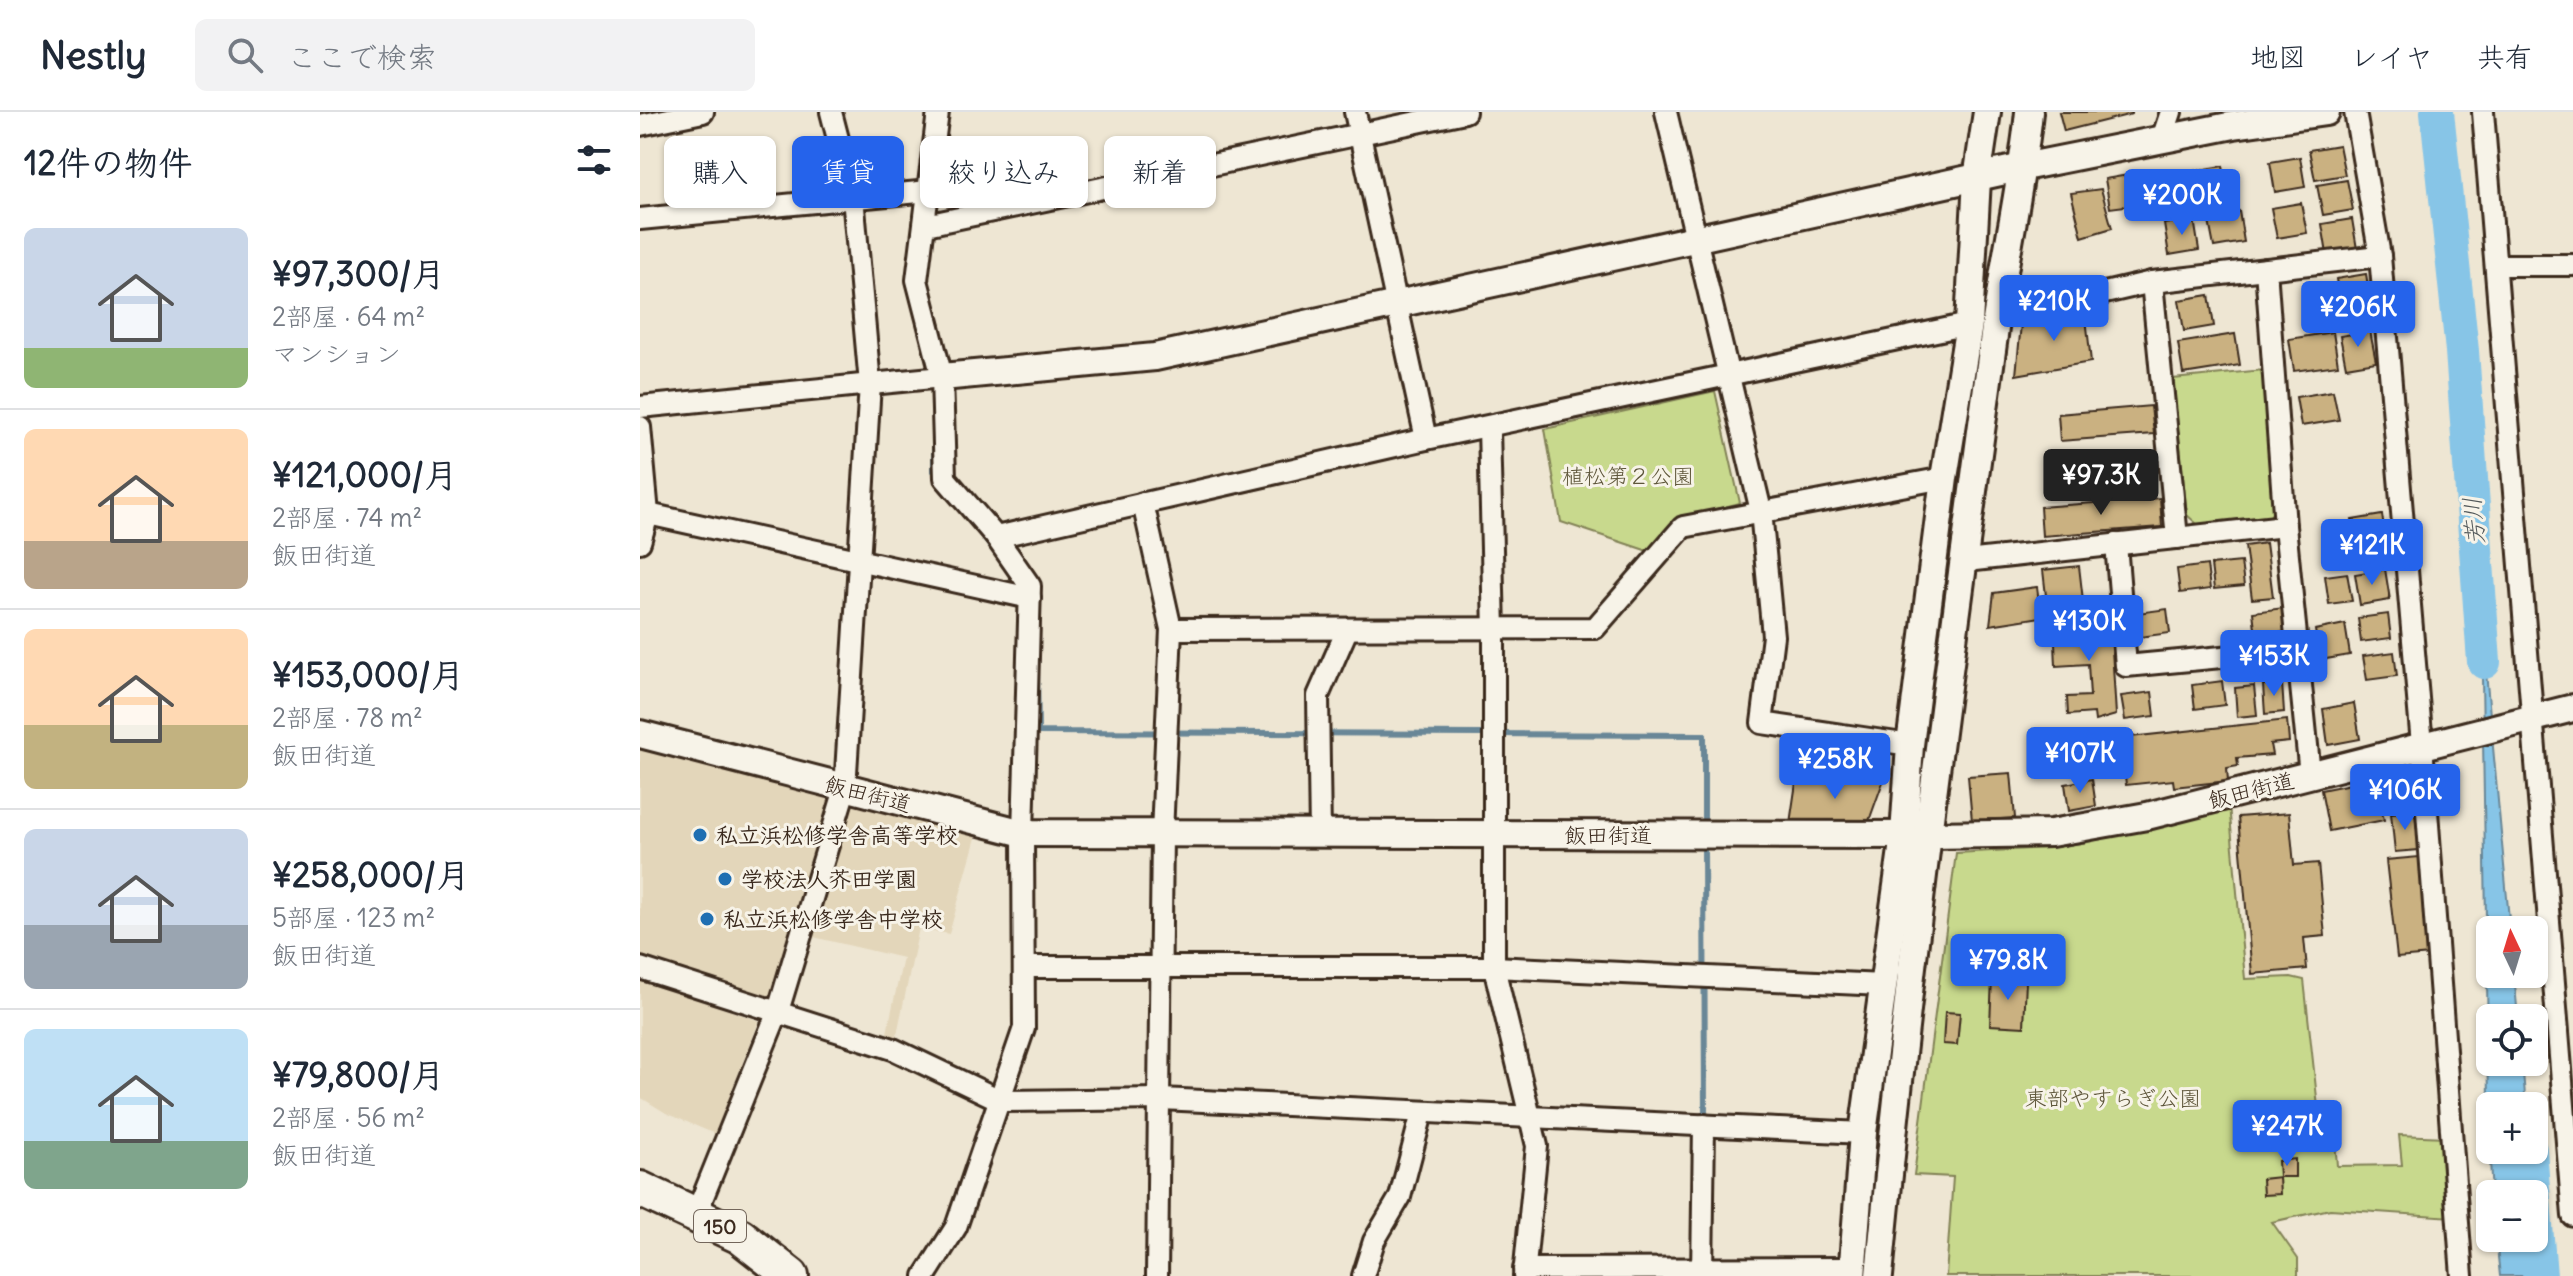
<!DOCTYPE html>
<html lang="ja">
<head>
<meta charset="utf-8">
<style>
  :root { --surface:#fff; --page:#f2f2f3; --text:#1f2937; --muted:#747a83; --line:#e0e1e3; --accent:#2563eb }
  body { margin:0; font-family:Delius,"Klee One",sans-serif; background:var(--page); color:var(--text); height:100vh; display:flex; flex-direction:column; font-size:30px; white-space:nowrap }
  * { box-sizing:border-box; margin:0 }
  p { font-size:26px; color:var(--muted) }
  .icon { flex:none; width:44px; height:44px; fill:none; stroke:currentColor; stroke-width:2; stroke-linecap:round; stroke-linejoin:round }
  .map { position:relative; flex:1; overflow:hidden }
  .sheet { display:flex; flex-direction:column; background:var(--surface); width:640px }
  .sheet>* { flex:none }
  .guide { position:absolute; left:24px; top:24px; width:760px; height:72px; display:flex; gap:16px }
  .needle { width:52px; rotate:356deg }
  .fabs { position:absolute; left:1836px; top:804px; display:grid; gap:16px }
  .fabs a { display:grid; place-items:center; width:72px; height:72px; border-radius:12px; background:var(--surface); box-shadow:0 2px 6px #0004; font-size:40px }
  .price { position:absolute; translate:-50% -68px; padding:0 18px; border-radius:8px; background:var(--accent); color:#fff; font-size:26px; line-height:52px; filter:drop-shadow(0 2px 4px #0008) }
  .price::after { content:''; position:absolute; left:50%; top:48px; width:24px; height:18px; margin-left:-12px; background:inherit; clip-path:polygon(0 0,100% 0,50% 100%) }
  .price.active { background:#222; color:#fff }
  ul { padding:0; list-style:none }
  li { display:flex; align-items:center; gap:24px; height:200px; padding:0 24px }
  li+li { border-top:2px solid var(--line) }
  li span { display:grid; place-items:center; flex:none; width:224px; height:160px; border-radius:12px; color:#555 }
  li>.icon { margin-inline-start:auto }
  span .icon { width:96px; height:96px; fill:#fffc; stroke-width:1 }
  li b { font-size:34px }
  h2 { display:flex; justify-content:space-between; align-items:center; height:96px; padding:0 24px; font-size:34px }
  .tag { padding:0 28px; border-radius:12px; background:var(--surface); box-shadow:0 2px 6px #0004; font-size:28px; line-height:72px }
  .tag.active { background:var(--accent); color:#fff }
  header { display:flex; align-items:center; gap:48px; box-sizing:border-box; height:112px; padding:0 40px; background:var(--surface); border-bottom:2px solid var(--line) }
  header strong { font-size:38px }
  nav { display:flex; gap:44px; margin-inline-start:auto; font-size:28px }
  .search { width:560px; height:72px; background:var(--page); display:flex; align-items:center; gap:20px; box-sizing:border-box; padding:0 28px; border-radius:12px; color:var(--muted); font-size:30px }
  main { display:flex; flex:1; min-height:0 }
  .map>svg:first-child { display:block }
  .built { fill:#e3d6ba }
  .green { fill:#c8d98d; stroke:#828256; stroke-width:2 }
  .water { fill:#87c5e7; stroke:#698797; stroke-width:2 }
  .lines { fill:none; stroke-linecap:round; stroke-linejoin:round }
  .stream { stroke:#698797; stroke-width:6 }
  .river { stroke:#87c5e7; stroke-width:34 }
  .building { fill:#cab181; stroke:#3b2a1e; stroke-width:2 }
  .minor-casing { stroke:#3b2a1e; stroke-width:26 }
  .tertiary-casing { stroke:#3b2a1e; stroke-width:32 }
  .trunk-casing { stroke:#3b2a1e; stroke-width:40 }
  .minor { stroke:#f7f3e8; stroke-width:20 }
  .tertiary { stroke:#f7f3e8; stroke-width:26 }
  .trunk { stroke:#f7f3e8; stroke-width:34 }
  .poi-dot { fill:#1f6fb2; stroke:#f7f3e8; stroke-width:3 }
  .labels { text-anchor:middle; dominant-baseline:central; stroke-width:6; stroke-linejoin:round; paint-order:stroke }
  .shield { fill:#f7f3e8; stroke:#73665b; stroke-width:2 }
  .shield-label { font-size:20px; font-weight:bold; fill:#3b2a1e }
  .park-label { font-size:22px; fill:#5e563a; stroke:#f7f3e8 }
  .street-label { font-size:22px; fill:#3b2a1e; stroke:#f7f3e8 }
  .poi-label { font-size:22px; font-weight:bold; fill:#3b2a1e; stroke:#f7f3e8; text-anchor:start }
  .water-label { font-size:24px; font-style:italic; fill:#52585a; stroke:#f7f3e8 }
</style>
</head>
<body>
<header>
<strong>Nestly</strong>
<div class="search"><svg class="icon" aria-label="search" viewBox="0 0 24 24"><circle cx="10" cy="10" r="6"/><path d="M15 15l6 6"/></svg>ここで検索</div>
<nav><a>地図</a><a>レイヤ</a><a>共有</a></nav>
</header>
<main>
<section class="sheet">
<h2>12件の物件<svg class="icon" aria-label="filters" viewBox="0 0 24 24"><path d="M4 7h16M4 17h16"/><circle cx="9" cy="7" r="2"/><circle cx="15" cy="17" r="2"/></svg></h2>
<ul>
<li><span style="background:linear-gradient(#c9d6e8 75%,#8fb573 0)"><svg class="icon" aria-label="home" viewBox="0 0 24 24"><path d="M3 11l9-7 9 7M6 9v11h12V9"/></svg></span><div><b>¥97,300/月</b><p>2部屋 · 64 m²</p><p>マンション</p></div></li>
<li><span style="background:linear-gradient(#ffd9b3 70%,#b9a48a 0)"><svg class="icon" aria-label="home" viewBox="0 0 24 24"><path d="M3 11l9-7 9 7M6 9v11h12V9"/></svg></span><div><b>¥121,000/月</b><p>2部屋 · 74 m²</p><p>飯田街道</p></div></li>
<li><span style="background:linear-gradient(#ffd9b3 60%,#c2b280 0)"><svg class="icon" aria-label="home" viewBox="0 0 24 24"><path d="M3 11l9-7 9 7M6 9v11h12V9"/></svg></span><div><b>¥153,000/月</b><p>2部屋 · 78 m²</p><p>飯田街道</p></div></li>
<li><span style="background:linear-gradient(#c9d6e8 60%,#9aa5b1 0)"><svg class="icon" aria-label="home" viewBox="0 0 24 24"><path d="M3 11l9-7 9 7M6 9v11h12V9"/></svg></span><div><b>¥258,000/月</b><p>5部屋 · 123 m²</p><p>飯田街道</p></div></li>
<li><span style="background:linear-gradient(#bfe0f5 70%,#7fa58c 0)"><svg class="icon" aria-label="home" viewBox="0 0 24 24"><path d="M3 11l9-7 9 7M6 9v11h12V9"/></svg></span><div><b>¥79,800/月</b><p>2部屋 · 56 m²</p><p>飯田街道</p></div></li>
</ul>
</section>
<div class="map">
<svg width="1933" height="1164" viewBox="0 0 1933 1164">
  <rect width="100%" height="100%" fill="#eee6d3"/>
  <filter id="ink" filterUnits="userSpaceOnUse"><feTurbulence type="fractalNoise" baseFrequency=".0125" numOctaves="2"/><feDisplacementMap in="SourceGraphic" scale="16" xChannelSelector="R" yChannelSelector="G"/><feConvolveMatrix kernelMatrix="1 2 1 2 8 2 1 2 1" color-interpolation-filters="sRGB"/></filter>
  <g filter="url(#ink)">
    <g class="built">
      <polygon points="0,635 194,686 133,889 0,847"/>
      <polygon points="210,688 337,722 309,822 279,816 255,932 245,930 263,846 169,824"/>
      <polygon points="0,866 119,909 75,1022 26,1001 0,985"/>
    </g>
    <g class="green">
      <polygon points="1623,258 1635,396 1629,406 1558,413 1547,403 1533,267"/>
      <polygon points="1075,279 1100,391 1037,407 1011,440 921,410 905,317"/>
      <polygon points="1589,693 1605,867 1651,865 1664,868 1678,995 1660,997 1659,1029 1695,1027 1697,1054 1762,1053 1759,1023 1806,1025 1813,1105 1690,1097 1632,1110 1658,1147 1658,1164 1306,1164 1313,1065 1274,1063 1316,741 1408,736 1448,730"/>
    </g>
    <polygon class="water" points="1841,506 1870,818 1850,818 1850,862 1874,862 1878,906 1850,906 1850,950 1882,950 1886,994 1850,994 1850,1038 1890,1038 1901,1164 1860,1164 1856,1126 1894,1126 1894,1082 1852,1082 1850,1049"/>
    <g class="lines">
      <g class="stream">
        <polyline points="294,336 294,359 298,364"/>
        <polyline points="340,421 360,447"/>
        <polyline points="397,559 398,620 1064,623 1064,717"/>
        <polyline points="1064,729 1065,1009"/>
      </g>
      <g class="river">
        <polyline points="1797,0 1822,239 1844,550"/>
        <polyline points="1890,1038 1900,1164"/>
      </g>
    </g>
    <g class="building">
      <polygon points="1419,0 1492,0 1492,2 1424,19"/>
      <polygon points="1699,33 1705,63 1675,68 1669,38"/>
      <polygon points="1660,45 1665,75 1635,80 1630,50"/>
      <polygon points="1583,54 1588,83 1559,88 1554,59"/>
      <polygon points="1494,62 1501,92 1470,96 1465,67"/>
      <polygon points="1707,68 1713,98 1683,103 1677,73"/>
      <polygon points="1548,71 1551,90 1522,95 1519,76"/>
      <polygon points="1461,77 1472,116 1442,125 1431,81"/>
      <polygon points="1661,91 1667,121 1637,126 1631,96"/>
      <polygon points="1599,99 1604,130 1574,135 1568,104"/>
      <polygon points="1554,107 1559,138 1529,143 1524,112"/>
      <polygon points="1712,107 1717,137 1687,142 1682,112"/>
      <polygon points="1726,162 1731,192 1701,197 1696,167"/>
      <polygon points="1569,183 1574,214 1544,219 1539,188"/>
      <polygon points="1445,197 1451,250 1376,263 1381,212"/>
      <polygon points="1730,219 1736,250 1706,255 1700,224"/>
      <polygon points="1693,220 1698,253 1654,259 1649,227"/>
      <polygon points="1595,222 1600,253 1543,262 1538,231"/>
      <polygon points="1693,279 1699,308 1661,314 1656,285"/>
      <polygon points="1511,294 1514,322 1420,329 1418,302"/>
      <polygon points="1520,386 1522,415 1402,424 1400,395"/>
      <polygon points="1742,403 1747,434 1717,439 1712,408"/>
      <polygon points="1626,431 1633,485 1612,487 1605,434"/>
      <polygon points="1601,450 1604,474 1574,477 1571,453"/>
      <polygon points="1567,453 1570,477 1540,481 1537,457"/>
      <polygon points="1439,454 1444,497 1408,501 1403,458"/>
      <polygon points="1745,457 1750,488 1720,493 1715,462"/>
      <polygon points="1707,461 1712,489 1689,492 1685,464"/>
      <polygon points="1397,475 1401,505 1350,513 1354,481"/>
      <polygon points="1643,496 1646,520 1616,524 1613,500"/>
      <polygon points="1527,497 1530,521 1500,525 1497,501"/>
      <polygon points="1748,502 1751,526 1721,530 1718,506"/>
      <polygon points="1470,505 1476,603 1455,609 1454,601 1428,603 1427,585 1450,584 1448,552 1416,554 1414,508"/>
      <polygon points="1705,512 1710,543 1680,548 1675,518"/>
      <polygon points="1754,540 1757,564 1727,568 1723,544"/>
      <polygon points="1582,569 1585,593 1555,597 1552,573"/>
      <polygon points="1642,571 1644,600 1625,602 1623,573"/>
      <polygon points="1614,574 1617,603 1597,605 1595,576"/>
      <polygon points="1512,580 1515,604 1485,608 1481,584"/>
      <polygon points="1714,591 1720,627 1688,633 1683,597"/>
      <polygon points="1647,608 1649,630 1630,632 1632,643 1597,646 1598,654 1587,656 1588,669 1534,675 1533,668 1486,673 1481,626"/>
      <polygon points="1371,661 1375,706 1332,709 1328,664"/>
      <polygon points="1157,664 1244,667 1226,717 1150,711"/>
      <polygon points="1452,667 1456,694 1429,699 1425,672"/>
      <polygon points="1735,667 1744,708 1689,719 1681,678"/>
      <polygon points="1775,699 1779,738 1755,740 1751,701"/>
      <polygon points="1649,701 1654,753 1678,751 1685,824 1664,826 1667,857 1612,862 1598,705"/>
      <polygon points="1779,745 1790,843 1757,846 1746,748"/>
      <polygon points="1352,866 1386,868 1384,915 1350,913"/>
      <polygon points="1305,900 1320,901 1317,933 1303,932"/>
      <polygon points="1655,1047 1655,1065 1639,1065 1638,1049"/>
      <polygon points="1639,1065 1640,1082 1623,1083 1622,1067"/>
    </g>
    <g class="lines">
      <g class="minor-casing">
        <g id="minor">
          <polyline points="298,0 277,168 302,265 305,366 356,425"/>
          <polyline points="715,0 786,327 1329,212"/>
          <polyline points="1026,0 1121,399 1133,524 1122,611 1270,633"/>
          <polyline points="1715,0 1740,144 1782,633 1822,1164"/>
          <polyline points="1843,0 1933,1104"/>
          <polyline points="0,13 63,0"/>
          <polyline points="1522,27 1531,0"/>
          <polyline points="0,107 289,79"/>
          <polyline points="286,113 825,0"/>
          <polyline points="1856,153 1933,153"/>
          <polyline points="1626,157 1645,414 1670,663"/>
          <polyline points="1512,170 1537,426"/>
          <polyline points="1357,206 1512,170 1740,144"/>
          <polyline points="0,295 302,265"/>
          <polyline points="0,315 8,402 0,430"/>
          <polyline points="849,315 854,519 854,855 897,1034 884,1164"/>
          <polyline points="503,391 531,517 522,722 517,1164"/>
          <polyline points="8,402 390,486"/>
          <polyline points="1476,432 1486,554 1657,538"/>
          <polyline points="1326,449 1645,414"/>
          <polyline points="531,517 955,516 1043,415 1304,366"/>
          <polyline points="680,723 678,584 707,518"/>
          <polyline points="385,855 854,855 1243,873"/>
          <polyline points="0,856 253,937 362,989 521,987 1223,1021"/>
          <polyline points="56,1102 138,899 205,677 230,272 213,85 191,0"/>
          <polyline points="884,1157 1212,1156"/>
          <polyline points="285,1164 316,1115 384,916 383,721 390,474 356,425 786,327"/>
          <polyline points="723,1164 734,1129 760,1085 782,1001"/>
          <polyline points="1062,1164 1064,1013"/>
        </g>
      </g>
      <g class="tertiary-casing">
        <g id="tertiary">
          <polyline points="302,265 515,245 1383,55 1594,13 1686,0"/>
          <polyline points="0,622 383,721 1290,723 1411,721 1507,704 1933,596"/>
          <polyline points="1212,1164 1223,1021 1264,723 1270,633 1304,366 1329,212 1337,67 1347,0"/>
          <path d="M1239,1164C1269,846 1313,525 1356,209C1366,139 1382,70 1389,0"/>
        </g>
      </g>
      <g class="trunk-casing">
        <polyline id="trunk" points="0,1077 100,1124 151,1164"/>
      </g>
      <use href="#minor" class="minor"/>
      <use href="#tertiary" class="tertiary"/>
      <use href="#trunk" class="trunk"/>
    </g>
  </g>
  <g class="poi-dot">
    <circle cx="60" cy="723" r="8"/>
    <circle cx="85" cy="767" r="8"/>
    <circle cx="67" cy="807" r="8"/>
  </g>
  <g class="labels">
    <rect class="shield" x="54" y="1098" width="52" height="32" rx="6"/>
    <g class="shield-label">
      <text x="80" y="1114">150</text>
    </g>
    <g class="park-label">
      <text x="988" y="364">植松第２公園</text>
      <text x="1473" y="986">東部やすらぎ公園</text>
    </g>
    <g class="street-label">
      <text transform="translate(1611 678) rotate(-14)">飯田街道</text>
      <text transform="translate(228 682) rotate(14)">飯田街道</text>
      <text x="968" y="723">飯田街道</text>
    </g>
    <g class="poi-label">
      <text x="76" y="723">私立浜松修学舎高等学校</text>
      <text x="101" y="767">学校法人芥田学園</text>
      <text x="83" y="807">私立浜松修学舎中学校</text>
    </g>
    <g class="water-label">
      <text transform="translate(1833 409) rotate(-95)">芳川</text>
    </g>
  </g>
</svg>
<div class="fabs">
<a><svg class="needle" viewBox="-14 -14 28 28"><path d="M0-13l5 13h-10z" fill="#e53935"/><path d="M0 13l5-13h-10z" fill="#747a83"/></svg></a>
<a><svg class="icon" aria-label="locate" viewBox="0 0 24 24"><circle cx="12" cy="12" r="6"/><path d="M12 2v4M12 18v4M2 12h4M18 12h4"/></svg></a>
<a>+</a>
<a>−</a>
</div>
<b class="price" style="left:1542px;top:125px">¥200K</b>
<b class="price" style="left:1414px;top:231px">¥210K</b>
<b class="price" style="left:1718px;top:237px">¥206K</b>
<b class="price active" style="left:1461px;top:405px">¥97.3K</b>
<b class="price" style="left:1732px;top:475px">¥121K</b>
<b class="price" style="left:1449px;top:551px">¥130K</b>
<b class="price" style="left:1634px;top:586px">¥153K</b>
<b class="price" style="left:1440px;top:683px">¥107K</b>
<b class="price" style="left:1195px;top:689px">¥258K</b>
<b class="price" style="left:1765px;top:720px">¥106K</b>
<b class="price" style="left:1368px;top:890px">¥79.8K</b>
<b class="price" style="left:1647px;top:1056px">¥247K</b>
<div class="guide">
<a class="tag">購入</a>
<a class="tag active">賃貸</a>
<a class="tag">絞り込み</a>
<a class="tag">新着</a>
</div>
</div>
</main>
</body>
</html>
